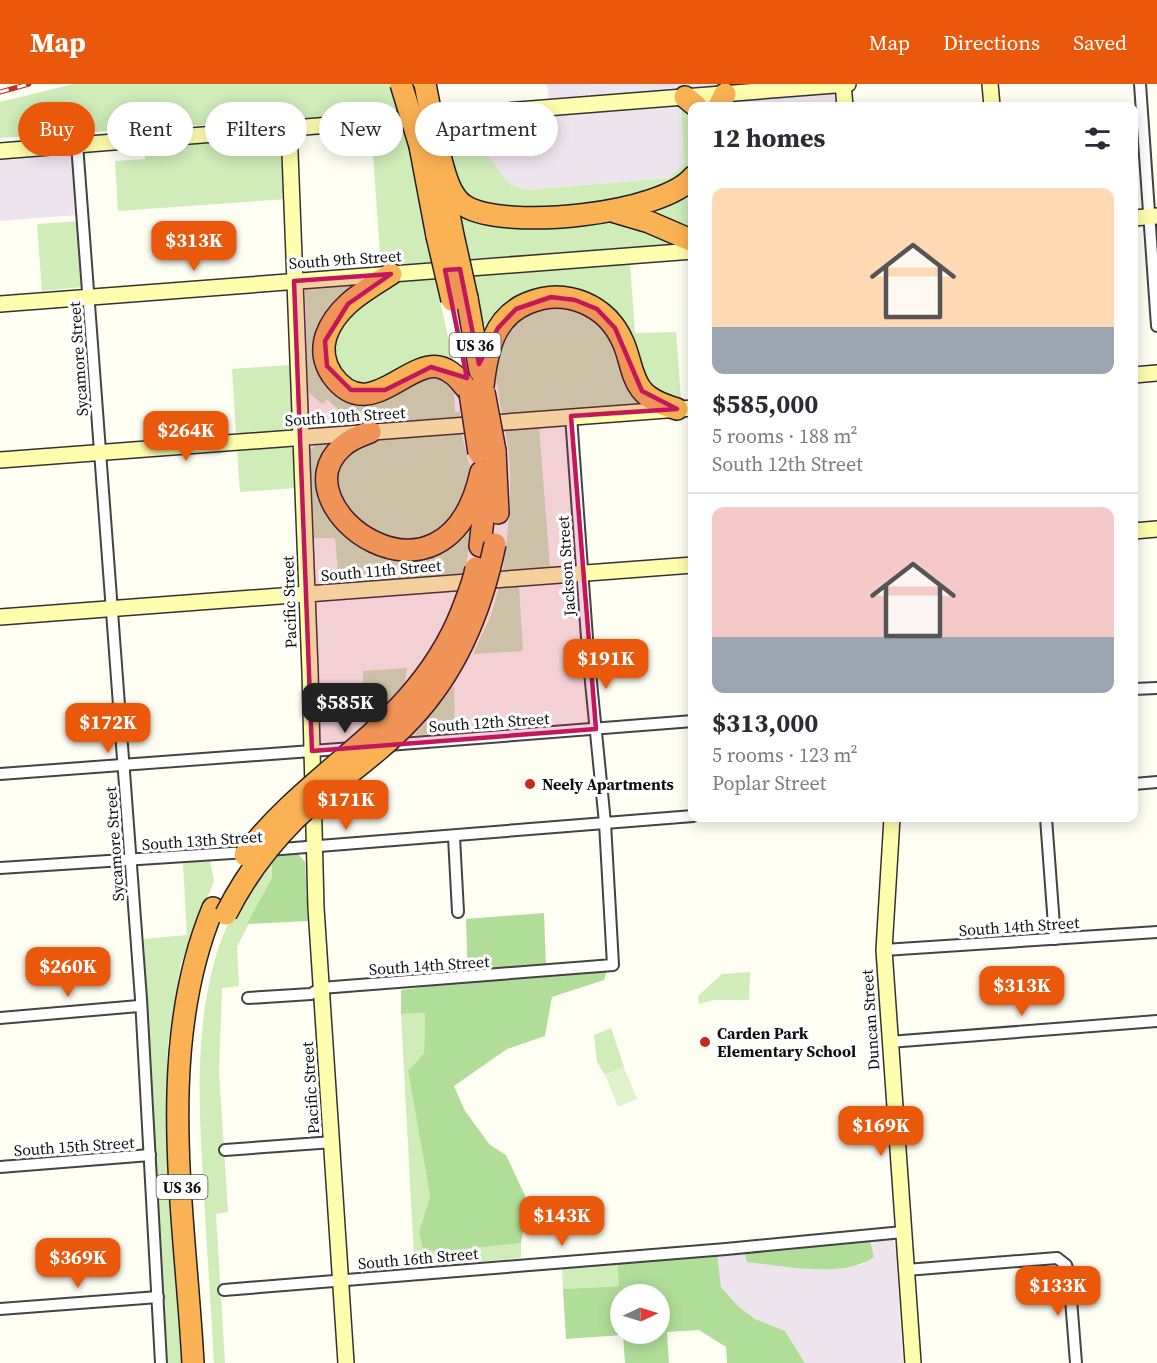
<!DOCTYPE html>
<html lang="en">
<head>
<meta charset="utf-8">
<style>
  :root { --surface:#fff; --page:#f2f2f3; --text:#2b2b33; --muted:#7c7c81; --line:#e1e1e2; --accent:#ea580c }
  body { margin:0; font-family:"Source Serif 4",serif; background:var(--page); color:var(--text); height:100vh; display:flex; flex-direction:column; font-size:22px; white-space:nowrap }
  * { box-sizing:border-box; margin:0 }
  p { font-size:20px; color:var(--muted) }
  .icon { flex:none; width:33px; height:33px; fill:none; stroke:currentColor; stroke-width:2; stroke-linecap:round; stroke-linejoin:round }
  .map { position:relative; flex:1; overflow:hidden }
  .side { position:absolute; left:688px; top:18px; width:450px; height:720px; display:flex; flex-direction:column; background:var(--surface); border-radius:12px; box-shadow:0 3px 15px #0003 }
  .side>* { flex:none }
  .top-card { position:absolute; left:18px; top:18px; width:570px; height:54px; display:flex; gap:12px }
  .needle { width:39px; rotate:86deg }
  .buttons { position:absolute; left:610px; top:1200px; display:grid; gap:12px }
  .buttons a { display:grid; place-items:center; width:60px; height:60px; border-radius:50%; background:var(--surface); box-shadow:0 3px 15px #0003; font-size:30px }
  .price { position:absolute; translate:-50% -51px; padding:0 14px; border-radius:12px; background:var(--accent); color:#fff; font-size:20px; line-height:39px; filter:drop-shadow(0 2px 3px #0008) }
  .price::after { content:''; position:absolute; left:50%; top:36px; width:18px; height:14px; margin-left:-9px; background:inherit; clip-path:polygon(0 0,100% 0,50% 100%) }
  .price.current { background:#222; color:#fff }
  ul { padding:0; list-style:none }
  li { display:grid; align-content:center; gap:12px; height:318px; padding:0 24px }
  li+li { border-top:2px solid var(--line) }
  li span { display:grid; place-items:center; height:186px; border-radius:12px; color:#555 }
  li>.icon { margin-inline-start:auto }
  span .icon { width:108px; height:108px; fill:#fffc; stroke-width:1 }
  li b { font-size:26px }
  h2 { display:flex; justify-content:space-between; align-items:center; height:72px; padding:0 24px; font-size:26px }
  .chip { padding:0 21px; border-radius:27px; background:var(--surface); box-shadow:0 3px 15px #0003; font-size:21px; line-height:54px }
  .chip.current { background:var(--accent); color:#fff }
  header { display:flex; align-items:center; gap:36px; box-sizing:border-box; height:84px; padding:0 30px; background:var(--accent); color:#fff }
  header strong { font-size:28px }
  nav { display:flex; gap:33px; margin-inline-start:auto; font-size:21px }
  .map>svg:first-child { display:block }
  .industrial { fill:#eee4ee }
  .green { fill:#cfecb9 }
  .forest { fill:#b0de98; fill-rule:evenodd }
  .pitch { fill:#e1f3cc }
  .lines { fill:none; stroke-linecap:round; stroke-linejoin:round }
  .street-casing { stroke:#434343; stroke-width:14 }
  .secondary-casing { stroke:#323232; stroke-width:18 }
  .highway-casing { stroke:#212121; stroke-width:24 }
  .street { stroke:#fff; stroke-width:10 }
  .secondary { stroke:#fffeae; stroke-width:15 }
  .highway { stroke:#fbb255; stroke-width:21 }
  .rail-casing { stroke:#c8291f; stroke-width:5 }
  .rail { stroke:#fff; stroke-width:3; stroke-dasharray:9; stroke-linecap:butt }
  .highway-bridge-casing { stroke:#212121; stroke-width:24; stroke-linecap:butt }
  .highway-bridge { stroke:#fbb255; stroke-width:21 }
  .marked { fill:#c2185b; fill-opacity:0.2; stroke:#c2185b; stroke-width:4.5; stroke-linejoin:round }
  .poi-dot { fill:#c8291f; stroke:#fff; stroke-width:2 }
  .labels { text-anchor:middle; dominant-baseline:central; stroke-width:6; stroke-linejoin:round; paint-order:stroke }
  .shield { fill:#fff; stroke:#585858; stroke-width:1.5 }
  .shield-label { font-size:15px; font-weight:bold; fill:#101010 }
  .street-label { font-size:16px; fill:#101010; stroke:#fff }
  .poi-label { font-size:16px; font-weight:bold; fill:#101010; stroke:#fff; text-anchor:start }
</style>
</head>
<body>
<header>
<strong>Map</strong>
<nav><a>Map</a><a>Directions</a><a>Saved</a></nav>
</header>
<div class="map">
<svg width="1157" height="1279" viewBox="0 0 1157 1279">
  <rect width="100%" height="100%" fill="#fffef3"/>
  <g class="industrial">
    <polygon points="547,0 773,0 549,19"/>
    <polygon points="834,6 838,9 840,22 729,22 732,14"/>
    <polygon points="680,19 684,81 668,94 526,106 510,100 488,73 483,34"/>
    <polygon points="74,66 78,131 0,137 0,70"/>
    <polygon points="888,1154 893,1156 896,1163 903,1279 805,1279 785,1247 755,1235 739,1223 721,1203 717,1169 744,1167 748,1178 821,1186 864,1180 870,1156"/>
  </g>
  <g class="green">
    <polygon points="73,0 397,0 403,28 0,54 0,18"/>
    <polygon points="684,24 693,28 693,85 642,116 523,126 468,116 456,95 446,37 483,34 488,73 510,100 526,106 668,94 684,80 681,27"/>
    <polygon points="405,41 432,178 381,182 371,43"/>
    <polygon points="279,49 284,54 287,115 118,127 115,77 145,75 144,58"/>
    <polygon points="693,102 693,150 630,126"/>
    <polygon points="463,126 618,133 680,160 469,175 462,136"/>
    <polygon points="79,137 82,203 42,207 37,140"/>
    <polygon points="630,180 635,249 676,248 681,316 656,312 634,273 568,209 487,243 482,239 472,191"/>
    <polygon points="435,194 455,284 376,304 344,297 330,266 340,234 392,201 406,196"/>
    <polygon points="364,199 322,248 338,304 441,294 454,307 455,328 460,328 460,333 342,341 342,336 334,329 338,325 327,315 322,320 308,308 305,205"/>
    <polygon points="554,218 601,234 652,319 502,330 493,280 510,239"/>
    <polygon points="291,281 293,342 291,346 236,350 232,285"/>
    <path d="M539,343L550,483L503,486C509,439 515,393 505,346Z"/>
    <polygon points="461,348 472,392 449,446 403,462 353,438 336,402 341,371 369,356"/>
    <polygon points="341,357 325,402 391,471 474,430 465,489 339,500 335,454 314,454 310,366 317,360"/>
    <polygon points="290,362 295,371 296,404 240,408 237,366"/>
    <polygon points="519,501 523,567 473,570 491,531 499,503"/>
    <polygon points="407,584 404,608 364,649 363,587"/>
    <polygon points="454,602 455,649 414,651"/>
    <path d="M271,771L272,794L237,863L239,902L222,904L219,988L228,1128L216,1130L225,1279H214C211,1223 207,1167 204,1111C199,1027 193,942 219,862C231,828 252,800 271,771Z"/>
    <polygon points="210,775 214,797 181,879 168,959 166,1013 181,1279 168,1279 146,931 144,855 187,851 183,778"/>
    <polygon points="750,888 749,916 713,916 699,920 698,912 722,890"/>
    <polygon points="425,929 424,969 408,987 430,1112 419,1148 439,1168 521,1159 521,1174 425,1182 417,1180 414,1173 401,930"/>
    <polygon points="611,944 624,983 605,991 597,978 594,951"/>
    <polygon points="617,1178 619,1202 563,1205 562,1184"/>
  </g>
  <g class="forest">
    <polygon points="298,770 305,778 308,837 247,840 272,794 271,771"/>
    <polygon points="544,829 546,882 607,886 604,896 552,913 545,952 507,965 454,1002 465,1027 490,1061 506,1071 528,1118 521,1159 439,1168 423,1164 419,1148 430,1112 408,987 424,969 425,929 401,930 401,906 468,897 466,835"/>
    <path d="M870,1156L874,1173C843,1195 784,1182 747,1178L744,1167Z"/>
    <path d="M717,1169L721,1203L739,1223L755,1235L785,1247L805,1279H727L726,1263L699,1246L667,1248L669,1279H625L623,1251L566,1255L563,1205L619,1202L617,1178ZM621,1210H660V1250H621Z"/>
  </g>
  <polygon class="pitch" points="624,983 637,1015 618,1023 605,991"/>
  <g class="lines">
    <g class="street-casing">
      <g id="street">
        <polyline points="1140,0 1157,242"/>
        <polyline points="77,60 141,915 161,1279"/>
        <polyline points="1134,605 1157,604"/>
        <polyline points="388,661 693,637"/>
        <polyline points="0,690 352,664"/>
        <polyline points="1134,700 1157,698"/>
        <polyline points="1046,734 1055,855"/>
        <polyline points="454,753 458,828"/>
        <polyline points="269,766 693,732"/>
        <polyline points="0,784 247,768"/>
        <polyline points="884,866 1157,848"/>
        <polyline points="248,914 311,910 321,904 613,881 605,739 588,568 571,332"/>
        <polyline points="0,934 139,922"/>
        <polyline points="889,958 1157,937"/>
        <polyline points="225,1066 333,1058"/>
        <polyline points="0,1083 150,1071"/>
        <polyline points="906,1186 1057,1174 1066,1181 1069,1190 1076,1279"/>
        <polyline points="224,1206 726,1165 903,1148"/>
        <polyline points="0,1225 158,1213"/>
      </g>
    </g>
    <g class="secondary-casing">
      <g id="secondary">
        <polyline points="843,0 845,22"/>
        <polyline points="990,0 992,22"/>
        <polyline points="289,43 310,587 316,824 346,1279"/>
        <polyline points="0,67 848,0"/>
        <polyline points="1134,134 1157,132"/>
        <polyline points="0,220 693,167"/>
        <polyline points="1134,291 1157,289"/>
        <polyline points="0,376 693,324"/>
        <polyline points="1134,447 1157,445"/>
        <polyline points="0,533 693,481"/>
        <polyline points="892,734 884,866 913,1279"/>
      </g>
    </g>
    <g class="highway-casing">
      <g id="highway">
        <polyline points="685,13 696,22"/>
        <polyline points="719,22 725,10"/>
        <path d="M437,61C443,80 447,111 465,122C506,147 662,130 693,93"/>
        <polyline points="420,62 437,152"/>
        <polyline points="443,100 453,151"/>
        <polyline points="615,128 649,138 693,157"/>
        <path d="M391,190C365,207 337,221 326,252C322,265 324,279 332,291C368,341 405,277 439,283C453,286 461,298 470,309"/>
        <polyline points="467,214 480,287"/>
        <path d="M483,302C487,268 493,233 528,219C566,203 607,221 623,258C630,273 631,292 641,305C649,316 664,321 677,325"/>
        <path d="M370,348C360,352 350,355 342,363C275,422 446,548 481,388"/>
        <polyline points="495,367 498,429"/>
        <polyline points="480,462 483,435 483,403"/>
        <path d="M193,1279C185,1130 154,966 213,824"/>
      </g>
    </g>
    <use href="#street" class="street"/>
    <use href="#secondary" class="secondary"/>
    <use href="#highway" class="highway"/>
    <g class="rail-casing">
      <polyline id="rail" points="0,8 29,0"/>
    </g>
    <use href="#rail" class="rail"/>
    <g class="highway-bridge-casing">
      <g id="highway-bridge">
        <polyline points="401,0 420,62"/>
        <polyline points="425,0 437,61"/>
        <polyline points="453,151 467,214"/>
        <polyline points="437,152 452,216"/>
        <polyline points="484,308 495,367"/>
        <polyline points="470,309 479,369"/>
        <path d="M245,771C315,680 417,641 462,527C467,513 474,498 476,484"/>
        <path d="M226,830C244,794 267,763 295,735C333,699 377,672 412,634C458,585 482,524 495,460"/>
      </g>
    </g>
    <use href="#highway-bridge" class="highway-bridge"/>
  </g>
  <path class="marked" d="M460,185L479,280L498,244L516,225L551,213L575,216L597,225L615,244L642,307L677,325L571,332L596,645L312,667L294,197L391,190L348,220L325,257L327,282L351,306H385L431,283L467,294L445,186Z"/>
  <g class="poi-dot">
    <circle cx="530" cy="700" r="6"/>
    <circle cx="705" cy="958" r="6"/>
  </g>
  <g class="labels">
    <g class="shield">
      <rect x="449.5" y="249" width="51" height="24" rx="4.5"/>
      <rect x="156.5" y="1091" width="51" height="24" rx="4.5"/>
    </g>
    <g class="shield-label">
      <text x="475" y="261">US 36</text>
      <text x="182" y="1103">US 36</text>
    </g>
    <g class="street-label">
      <text transform="translate(345 175) rotate(-4)">South 9th Street</text>
      <text transform="translate(78 275) rotate(-94)">Sycamore Street</text>
      <text transform="translate(345 332) rotate(-4)">South 10th Street</text>
      <text transform="translate(566 482) rotate(-94)">Jackson Street</text>
      <text transform="translate(381 486) rotate(-5)">South 11th Street</text>
      <text transform="translate(289 518) rotate(-92)">Pacific Street</text>
      <text transform="translate(489 638) rotate(-4)">South 12th Street</text>
      <text transform="translate(202 756) rotate(-4)">South 13th Street</text>
      <text transform="translate(114 760) rotate(-94)">Sycamore Street</text>
      <text transform="translate(1019 842) rotate(-4)">South 14th Street</text>
      <text transform="translate(429 881) rotate(-4)">South 14th Street</text>
      <text transform="translate(870 936) rotate(-94)">Duncan Street</text>
      <text transform="translate(310 1004) rotate(-94)">Pacific Street</text>
      <text transform="translate(74 1062) rotate(-4)">South 15th Street</text>
      <text transform="translate(418 1174) rotate(-5)">South 16th Street</text>
    </g>
    <g class="poi-label">
      <text x="542" y="700">Neely Apartments</text>
      <text x="717" y="949">Carden Park<tspan x="717" dy="18">Elementary School</tspan></text>
    </g>
  </g>
</svg>
<div class="buttons">
<a><svg class="needle" viewBox="-14 -14 28 28"><path d="M0-13l5 13h-10z" fill="#e53935"/><path d="M0 13l5-13h-10z" fill="#7c7c81"/></svg></a>
</div>
<b class="price" style="left:194px;top:188px">$313K</b>
<b class="price" style="left:186px;top:378px">$264K</b>
<b class="price" style="left:606px;top:606px">$191K</b>
<b class="price current" style="left:345px;top:650px">$585K</b>
<b class="price" style="left:108px;top:670px">$172K</b>
<b class="price" style="left:346px;top:747px">$171K</b>
<b class="price" style="left:68px;top:914px">$260K</b>
<b class="price" style="left:1022px;top:933px">$313K</b>
<b class="price" style="left:881px;top:1073px">$169K</b>
<b class="price" style="left:562px;top:1163px">$143K</b>
<b class="price" style="left:78px;top:1205px">$369K</b>
<b class="price" style="left:1058px;top:1233px">$133K</b>
<div class="top-card">
<a class="chip current">Buy</a>
<a class="chip">Rent</a>
<a class="chip">Filters</a>
<a class="chip">New</a>
<a class="chip">Apartment</a>
</div>
<section class="side">
<h2>12 homes<svg class="icon" aria-label="filters" viewBox="0 0 24 24"><path d="M4 7h16M4 17h16"/><circle cx="9" cy="7" r="2"/><circle cx="15" cy="17" r="2"/></svg></h2>
<ul>
<li><span style="background:linear-gradient(#ffd9b3 75%,#9aa5b1 0)"><svg class="icon" aria-label="home" viewBox="0 0 24 24"><path d="M3 11l9-7 9 7M6 9v11h12V9"/></svg></span><div><b>$585,000</b><p>5 rooms · 188 m²</p><p>South 12th Street</p></div></li>
<li><span style="background:linear-gradient(#f6c9c9 70%,#9aa5b1 0)"><svg class="icon" aria-label="home" viewBox="0 0 24 24"><path d="M3 11l9-7 9 7M6 9v11h12V9"/></svg></span><div><b>$313,000</b><p>5 rooms · 123 m²</p><p>Poplar Street</p></div></li>
</ul>
</section>
</div>
</body>
</html>
